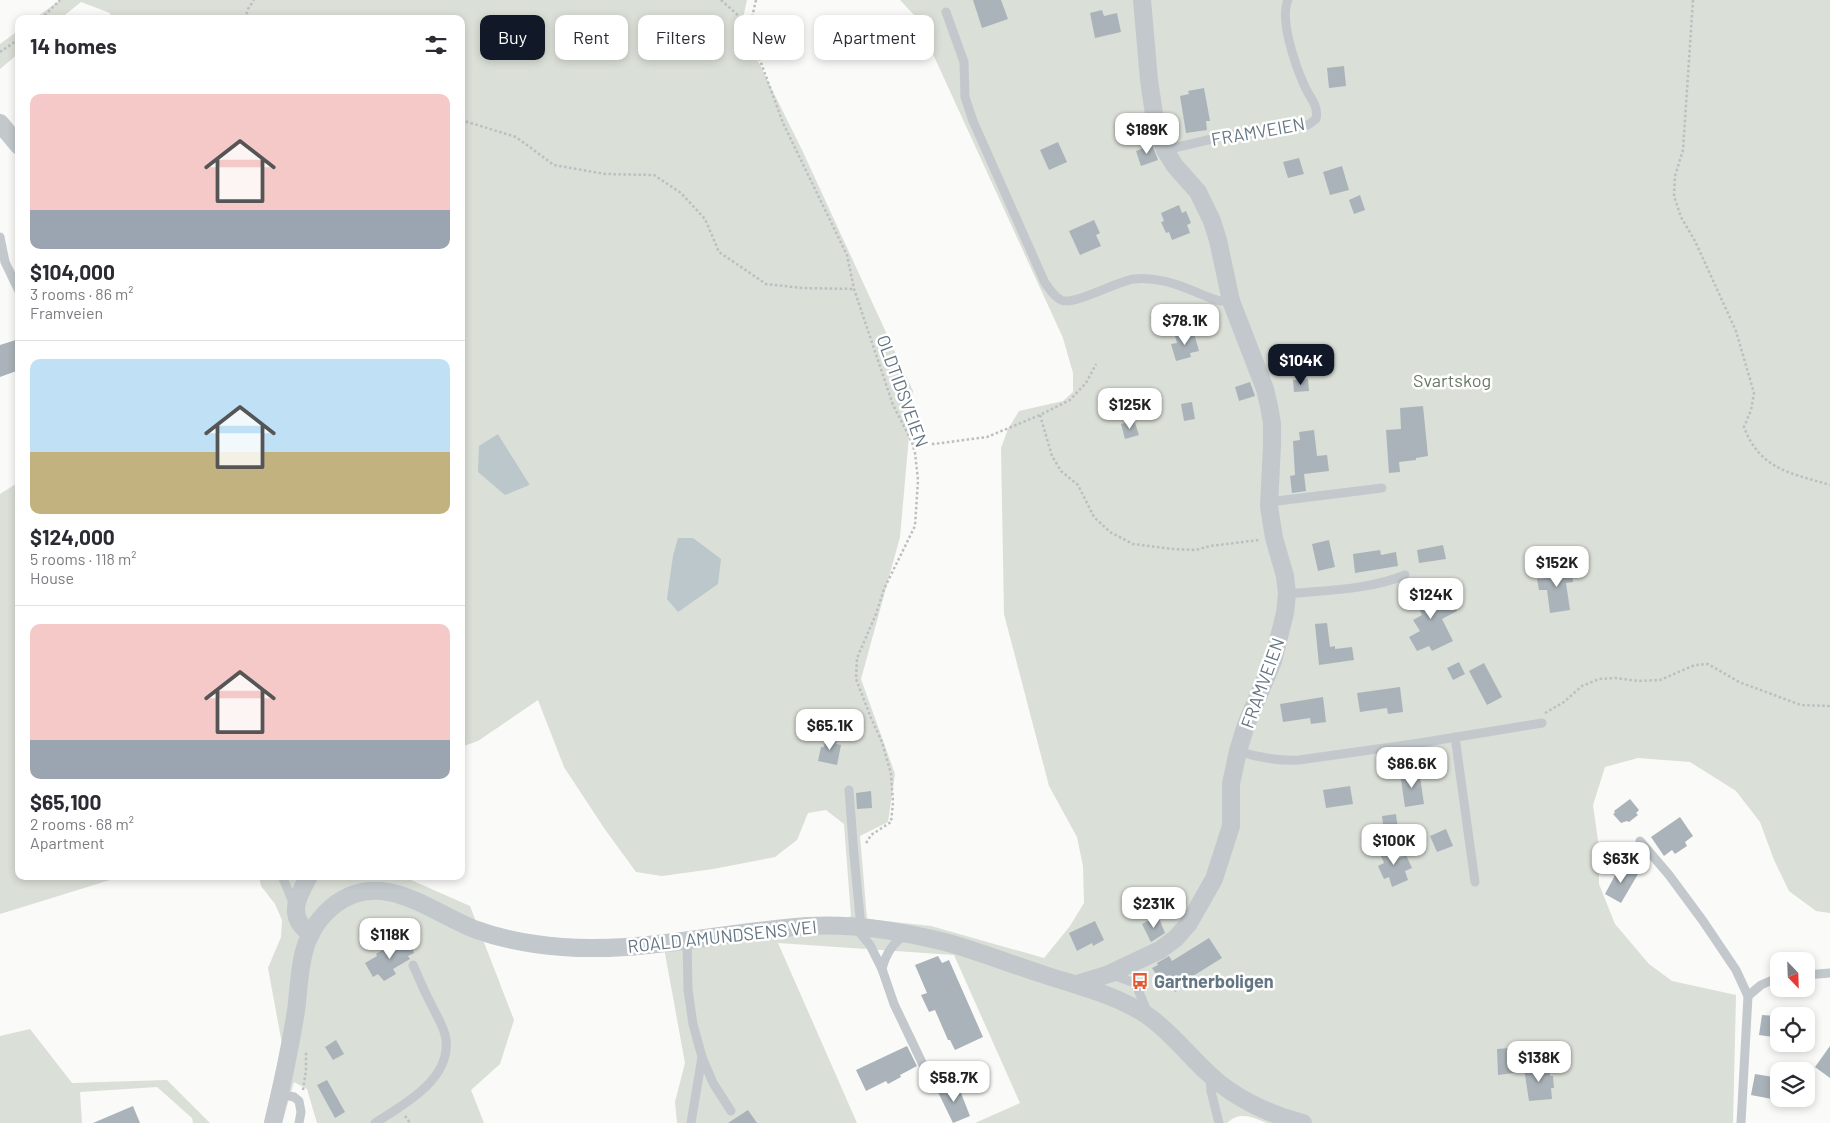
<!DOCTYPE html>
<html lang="en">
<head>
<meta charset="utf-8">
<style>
  :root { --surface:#fff; --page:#f7f7f7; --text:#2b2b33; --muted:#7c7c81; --line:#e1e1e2; --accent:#111827 }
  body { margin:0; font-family:Barlow,sans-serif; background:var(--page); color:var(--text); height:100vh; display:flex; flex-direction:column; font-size:19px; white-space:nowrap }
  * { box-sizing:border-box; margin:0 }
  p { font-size:16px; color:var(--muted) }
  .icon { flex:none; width:28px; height:28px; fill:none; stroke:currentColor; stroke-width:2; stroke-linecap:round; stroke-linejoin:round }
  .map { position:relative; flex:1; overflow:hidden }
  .drawer { position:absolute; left:15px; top:15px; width:450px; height:865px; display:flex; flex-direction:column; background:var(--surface); border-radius:10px; box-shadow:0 2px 8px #0003 }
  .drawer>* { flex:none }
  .top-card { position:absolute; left:480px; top:15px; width:475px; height:45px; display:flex; gap:10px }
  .needle { width:32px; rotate:157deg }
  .controls { position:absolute; left:1770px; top:952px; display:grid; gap:10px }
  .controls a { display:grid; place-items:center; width:45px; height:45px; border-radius:10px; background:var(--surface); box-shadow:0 2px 8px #0003; font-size:25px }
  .price { position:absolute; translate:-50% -42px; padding:0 11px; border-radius:10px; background:#fff; color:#222; font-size:16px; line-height:32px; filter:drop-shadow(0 1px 2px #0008) }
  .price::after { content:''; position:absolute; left:50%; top:30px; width:15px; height:11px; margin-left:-8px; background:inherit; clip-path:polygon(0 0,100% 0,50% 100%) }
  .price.on { background:var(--accent); color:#fff }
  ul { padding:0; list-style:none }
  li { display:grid; align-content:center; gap:10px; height:265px; padding:0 15px }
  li+li { border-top:1px solid var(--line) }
  li span { display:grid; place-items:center; height:155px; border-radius:10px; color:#555 }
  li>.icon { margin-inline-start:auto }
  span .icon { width:90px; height:90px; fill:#fffc; stroke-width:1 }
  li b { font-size:21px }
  h2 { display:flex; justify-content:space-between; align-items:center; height:60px; padding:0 15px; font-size:21px }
  .chip { padding:0 18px; border-radius:10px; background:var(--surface); box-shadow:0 2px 8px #0003; font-size:18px; line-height:45px }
  .chip.on { background:var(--accent); color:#fff }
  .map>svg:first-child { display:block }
  .green { fill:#dadfd7; fill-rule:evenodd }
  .water { fill:#bbc7cb }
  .building { fill:#aab3b9 }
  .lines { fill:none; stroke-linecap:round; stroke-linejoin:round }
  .path { stroke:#bbbfc2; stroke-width:2.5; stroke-dasharray:2.5 2.5; stroke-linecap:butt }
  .service { stroke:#c3c8cc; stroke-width:9 }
  .minor { stroke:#c3c8cc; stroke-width:18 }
  .labels { text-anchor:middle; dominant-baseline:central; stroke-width:5; stroke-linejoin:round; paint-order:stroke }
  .street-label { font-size:18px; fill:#657683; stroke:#fff }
  .park-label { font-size:18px; fill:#687a64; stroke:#fff }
  .poi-label { font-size:18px; font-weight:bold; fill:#657683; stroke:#fff; text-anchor:start }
</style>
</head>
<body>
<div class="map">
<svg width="1830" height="1123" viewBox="0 0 1830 1123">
  <rect width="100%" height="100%" fill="#fafaf8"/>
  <g class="green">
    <path d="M60,0H747L741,27L803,152L913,391L900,537L861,679L895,774L888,822L860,836L867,919L931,926L1044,958L1070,926L1084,903L1083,866L1077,837L1049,786L1004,614L1001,448L1008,429L1019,411L1063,401L1073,392V373L1063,338L916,17L900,0H1830V913L1816,911L1789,891L1774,860L1760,822L1736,791L1690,762L1638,758L1605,767L1593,805L1599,848V884L1615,924L1649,964L1672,981L1736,995L1733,1123H1267C1252,1117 1240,1111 1227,1123H975L1020,1103L954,955L778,943L857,1123H677L675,1102L685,1063L662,937L837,922L851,916L844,824L826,810L808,813L797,840L775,857L713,869L662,876L636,872L604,828L564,767L538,700L478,741L461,747V19H111L110,13L81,2L60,19H34ZM498,434L530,485L506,494Z"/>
    <polygon points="19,30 19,53 0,69 0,44"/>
    <polygon points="19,482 19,876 123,876 0,914 0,494"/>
    <polygon points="259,876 402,876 470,906 514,1020 500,1064 471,1090 484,1123 317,1123 307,1089 294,1082 282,1123 264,1123 282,1044 268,968 281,937 282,920 275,904 261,886"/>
    <polygon points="30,1029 72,1083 167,1080 210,1123 193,1123 192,1118 157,1087 80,1092 82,1123 0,1123 0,1036"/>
  </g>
  <g class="water">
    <polygon points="498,434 530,485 505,495 478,472 479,446"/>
    <polygon points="678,538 693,538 721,559 718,584 678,612 667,599 673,556"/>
  </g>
  <g class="building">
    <polygon points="973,0 1001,0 1008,19 982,28"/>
    <polygon points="1102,10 1104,16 1117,13 1121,32 1095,38 1090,13"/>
    <polygon points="1344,66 1346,86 1329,88 1327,68"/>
    <polygon points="1204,88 1210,121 1206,121 1207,130 1186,133 1180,96 1189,94 1188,91"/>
    <polygon points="1058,142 1067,162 1049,170 1040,150"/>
    <polygon points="1152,144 1158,160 1141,166 1136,151"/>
    <polygon points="1299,158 1304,174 1288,178 1283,162"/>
    <polygon points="1342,166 1349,190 1330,195 1323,172"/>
    <polygon points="1360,195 1365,210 1354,214 1349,200"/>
    <polygon points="1179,205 1182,213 1186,211 1191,223 1187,225 1190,233 1172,240 1169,232 1166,233 1161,222 1164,221 1161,213"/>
    <polygon points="1094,220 1100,233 1096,235 1101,246 1080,255 1069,231"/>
    <polygon points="1193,330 1199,351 1190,353 1191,357 1176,361 1171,344 1177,343 1175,336"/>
    <polygon points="19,339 19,370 0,377 0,345"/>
    <polygon points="1308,379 1309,391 1294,392 1293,380"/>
    <polygon points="1250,382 1255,396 1239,401 1235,387"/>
    <polygon points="1192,402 1195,419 1184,421 1181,404"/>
    <polygon points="1423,406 1428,456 1416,458 1416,460 1399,462 1400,472 1389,473 1386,430 1401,429 1400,408"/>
    <polygon points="1134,420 1139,435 1125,439 1121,424"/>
    <polygon points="1314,430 1317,456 1327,455 1329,471 1304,474 1306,491 1292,493 1290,476 1295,475 1293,441 1300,440 1299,432"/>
    <polygon points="1329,540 1335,567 1318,571 1312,544"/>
    <polygon points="1443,545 1446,559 1419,563 1417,550"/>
    <polygon points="1380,550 1381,555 1396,552 1398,566 1355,573 1353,554"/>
    <polygon points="1571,565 1573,582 1566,583 1570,610 1550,613 1547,590 1539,590 1537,579 1547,578 1546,569"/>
    <polygon points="1421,581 1433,606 1451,597 1457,611 1442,619 1453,641 1432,651 1429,646 1417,651 1409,637 1420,631 1413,620 1422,615 1409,587"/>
    <polygon points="1327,623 1330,647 1335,646 1335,649 1352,647 1354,660 1319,665 1315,624"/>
    <polygon points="1459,662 1465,674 1453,680 1447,668"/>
    <polygon points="1484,663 1502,697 1487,705 1469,671"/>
    <polygon points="1400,687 1403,712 1388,714 1387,708 1360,712 1357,693"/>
    <polygon points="1323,697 1326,722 1311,724 1310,718 1283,722 1280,704"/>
    <polygon points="827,734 838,737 836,744 841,745 837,765 818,761 821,747 824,747"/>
    <polygon points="1419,770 1424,804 1405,807 1400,773"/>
    <polygon points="1350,786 1353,804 1326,808 1323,790"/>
    <polygon points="871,791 872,808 857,809 856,793"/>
    <polygon points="1630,799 1639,810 1636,813 1638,815 1629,822 1627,821 1621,823 1613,814 1615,813 1614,811"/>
    <polygon points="1396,814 1398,830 1384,832 1382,816"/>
    <polygon points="1680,817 1693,836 1685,842 1687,846 1675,854 1672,850 1664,856 1651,837"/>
    <polygon points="1446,829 1453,846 1437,852 1430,836"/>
    <polygon points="1394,846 1399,858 1406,855 1412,868 1405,871 1408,880 1392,887 1389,877 1384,879 1378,866 1384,863 1379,852"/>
    <polygon points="1621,864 1638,874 1621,903 1605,894"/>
    <polygon points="1158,916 1165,933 1151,942 1142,924"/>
    <polygon points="1095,921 1104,940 1093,946 1092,943 1077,951 1069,933"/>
    <polygon points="1209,938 1222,958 1185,981 1187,985 1175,992 1165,977 1160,980 1152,968 1158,965 1157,963 1169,956 1172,961"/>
    <polygon points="398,940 400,943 406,940 413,950 414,953 408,956 410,959 393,969 396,974 384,981 378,974 373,977 365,963 377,956 376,954"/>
    <polygon points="938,956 942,963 949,960 983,1037 955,1050 950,1040 948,1040 935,1010 929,1012 921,995 927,993 915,965"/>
    <polygon points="1762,1015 1776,1016 1773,1037 1759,1035"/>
    <polygon points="336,1040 344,1054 333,1060 325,1047"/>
    <polygon points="907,1046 917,1066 900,1075 901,1077 888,1084 886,1081 866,1091 856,1070"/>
    <polygon points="1830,1046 1830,1078 1815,1067"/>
    <polygon points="1510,1048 1514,1073 1498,1075 1497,1049"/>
    <polygon points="1549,1066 1550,1076 1553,1076 1554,1088 1551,1088 1552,1099 1529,1101 1524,1068"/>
    <polygon points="1755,1074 1779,1078 1777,1100 1751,1095"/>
    <polygon points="327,1080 345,1112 335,1118 317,1085"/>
    <polygon points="957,1083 970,1116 953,1123 938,1092"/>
    <polygon points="133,1106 140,1123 93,1123"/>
    <polygon points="748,1110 757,1123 728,1123"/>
  </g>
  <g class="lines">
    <g class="path">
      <polyline points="721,0 750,26"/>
      <polyline points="756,0 750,26 760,60 783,123 847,255 854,289 893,405 912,442 915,453 918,480 915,526 884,589 876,614 857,658 856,679 871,718 882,742 891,774 893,802 891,822 871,835 865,845"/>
      <path d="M1693,0L1683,150L1675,176L1674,196L1681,217L1695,241L1736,331L1754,393L1751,410L1744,427C1760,470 1791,473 1830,485"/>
      <polyline points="41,19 60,0"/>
      <polyline points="245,19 248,9 254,0"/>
      <polyline points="0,52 19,39"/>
      <polyline points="461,120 516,137 554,165 605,174 654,175 681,193 705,219 719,252 766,284 802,288 854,289"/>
      <polyline points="1040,415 1052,456 1061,471 1078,485 1094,517 1110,532 1133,544 1172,549 1196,550 1210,546 1259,540"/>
      <polyline points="912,442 934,444 987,437 1040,415 1070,400 1086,383 1096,364"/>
      <polyline points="1545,713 1564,702 1582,686 1599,679 1615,678 1638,681 1660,680 1695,665 1708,664 1739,682 1801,705 1830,706"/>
      <polyline points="303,1090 306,1071 306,1051"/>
      <polyline points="405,1116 410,1123"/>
    </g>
    <g class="service">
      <path d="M946,12L964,62L965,97L973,121L1045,283C1050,289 1053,296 1061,300C1074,306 1117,281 1134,279C1153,277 1174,283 1191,290C1204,295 1217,303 1231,301"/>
      <path d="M1165,150L1229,135L1308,125L1316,119C1319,106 1310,98 1305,87C1296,67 1279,20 1288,0"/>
      <polyline points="0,237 5,262 19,291"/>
      <polyline points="1269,502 1382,488"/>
      <path d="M1287,594C1326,590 1369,590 1405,575"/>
      <polyline points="1455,737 1475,882"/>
      <path d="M1238,751C1259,758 1277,761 1299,760L1420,743L1542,723"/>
      <polyline points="849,790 854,855 861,927"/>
      <polyline points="1640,841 1669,875 1703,921 1736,970 1748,996 1741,1123"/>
      <polyline points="282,876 295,907"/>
      <polyline points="855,927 870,945 882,969 894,1004 926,1071"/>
      <polyline points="687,941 688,990 693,1024 702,1057 691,1123"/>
      <path d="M882,969C886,953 893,943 906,934"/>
      <polyline points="1109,974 1135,983 1148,1013"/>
      <polyline points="1806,975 1830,973"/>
      <polyline points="1748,996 1761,985 1779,977"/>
      <polyline points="702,1057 713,1083 731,1111"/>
      <polyline points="1210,1076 1211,1091 1219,1123"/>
      <polyline points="280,1094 294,1097 299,1101 301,1112 299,1123"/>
      <path d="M375,1123C403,1105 451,1080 446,1039C444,1026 436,1015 431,1004C424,991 419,978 413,965"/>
    </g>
    <g class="minor">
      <polyline points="0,123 19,146"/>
      <path d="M309,876C297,898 286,917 311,934"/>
      <polyline points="1077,984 1109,974 1160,950 1176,938 1189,923 1214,879 1231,826 1231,784 1238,751 1246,725 1273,661 1285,613 1287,594 1285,576 1274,538 1269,506 1272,445 1272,423 1269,406 1265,389 1231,301 1218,240 1212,221 1198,192 1175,166 1165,150 1159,131 1154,114 1149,80 1142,0"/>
      <path d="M273,1123C282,1086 290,1048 296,1011C299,989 299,963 307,942C312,929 322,915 333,906C381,868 429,911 474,929C493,936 514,941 535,944C626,958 716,932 807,926C853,923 901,931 945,942C978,951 1010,964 1042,974C1078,986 1117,995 1148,1016C1171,1032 1188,1055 1208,1073C1232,1097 1270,1115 1303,1123"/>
    </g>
  </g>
  <defs>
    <g id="bus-bare" transform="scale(1.35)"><path d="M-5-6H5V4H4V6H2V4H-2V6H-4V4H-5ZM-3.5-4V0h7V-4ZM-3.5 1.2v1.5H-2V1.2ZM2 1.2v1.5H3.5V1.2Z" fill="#e4572e" stroke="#fff" stroke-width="2.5" paint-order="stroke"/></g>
  </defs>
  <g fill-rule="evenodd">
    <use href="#bus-bare" x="1140" y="981"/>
  </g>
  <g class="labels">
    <g class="street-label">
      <text transform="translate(1258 131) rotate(-10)">FRAMVEIEN</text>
      <text transform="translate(903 391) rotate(70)">OLDTIDSVEIEN</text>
      <text transform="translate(1262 683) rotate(-70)">FRAMVEIEN</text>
      <text transform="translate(722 936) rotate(-6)">ROALD AMUNDSENS VEI</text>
    </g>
    <g class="park-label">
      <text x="1452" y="380">Svartskog</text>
    </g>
    <g class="poi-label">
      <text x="1154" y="981">Gartnerboligen</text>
    </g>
  </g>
</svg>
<div class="controls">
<a><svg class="needle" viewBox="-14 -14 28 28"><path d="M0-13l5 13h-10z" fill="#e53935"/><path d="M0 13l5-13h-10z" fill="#7c7c81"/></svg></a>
<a><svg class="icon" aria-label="locate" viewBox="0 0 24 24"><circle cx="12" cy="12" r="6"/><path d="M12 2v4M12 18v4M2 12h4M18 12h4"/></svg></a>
<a><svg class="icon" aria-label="layers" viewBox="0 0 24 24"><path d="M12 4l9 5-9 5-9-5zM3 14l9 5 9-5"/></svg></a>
</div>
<b class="price" style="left:1147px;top:155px">$189K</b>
<b class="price" style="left:1185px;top:346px">$78.1K</b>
<b class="price on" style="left:1301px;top:386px">$104K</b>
<b class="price" style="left:1130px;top:430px">$125K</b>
<b class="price" style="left:1557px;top:588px">$152K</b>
<b class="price" style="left:1431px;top:620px">$124K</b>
<b class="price" style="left:830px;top:751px">$65.1K</b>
<b class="price" style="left:1412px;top:789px">$86.6K</b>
<b class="price" style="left:1394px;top:866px">$100K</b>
<b class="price" style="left:1621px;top:884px">$63K</b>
<b class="price" style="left:1154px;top:929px">$231K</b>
<b class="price" style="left:390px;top:960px">$118K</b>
<b class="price" style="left:1539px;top:1083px">$138K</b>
<b class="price" style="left:954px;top:1103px">$58.7K</b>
<div class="top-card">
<a class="chip on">Buy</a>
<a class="chip">Rent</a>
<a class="chip">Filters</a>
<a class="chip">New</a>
<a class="chip">Apartment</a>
</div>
<section class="drawer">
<h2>14 homes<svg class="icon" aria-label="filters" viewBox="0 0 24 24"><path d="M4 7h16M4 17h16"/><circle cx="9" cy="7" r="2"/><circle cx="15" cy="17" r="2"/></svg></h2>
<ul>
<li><span style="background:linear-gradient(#f6c9c9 75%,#9aa5b1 0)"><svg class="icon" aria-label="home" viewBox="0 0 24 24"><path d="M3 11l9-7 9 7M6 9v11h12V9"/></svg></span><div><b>$104,000</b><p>3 rooms · 86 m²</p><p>Framveien</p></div></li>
<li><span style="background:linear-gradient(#bfe0f5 60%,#c2b280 0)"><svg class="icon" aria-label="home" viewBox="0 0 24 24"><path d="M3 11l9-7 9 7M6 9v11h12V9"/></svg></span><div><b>$124,000</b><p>5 rooms · 118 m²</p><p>House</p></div></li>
<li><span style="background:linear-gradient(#f6c9c9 75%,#9aa5b1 0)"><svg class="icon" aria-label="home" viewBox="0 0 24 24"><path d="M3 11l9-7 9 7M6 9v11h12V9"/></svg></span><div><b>$65,100</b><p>2 rooms · 68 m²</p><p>Apartment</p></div></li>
</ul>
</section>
</div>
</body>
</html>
